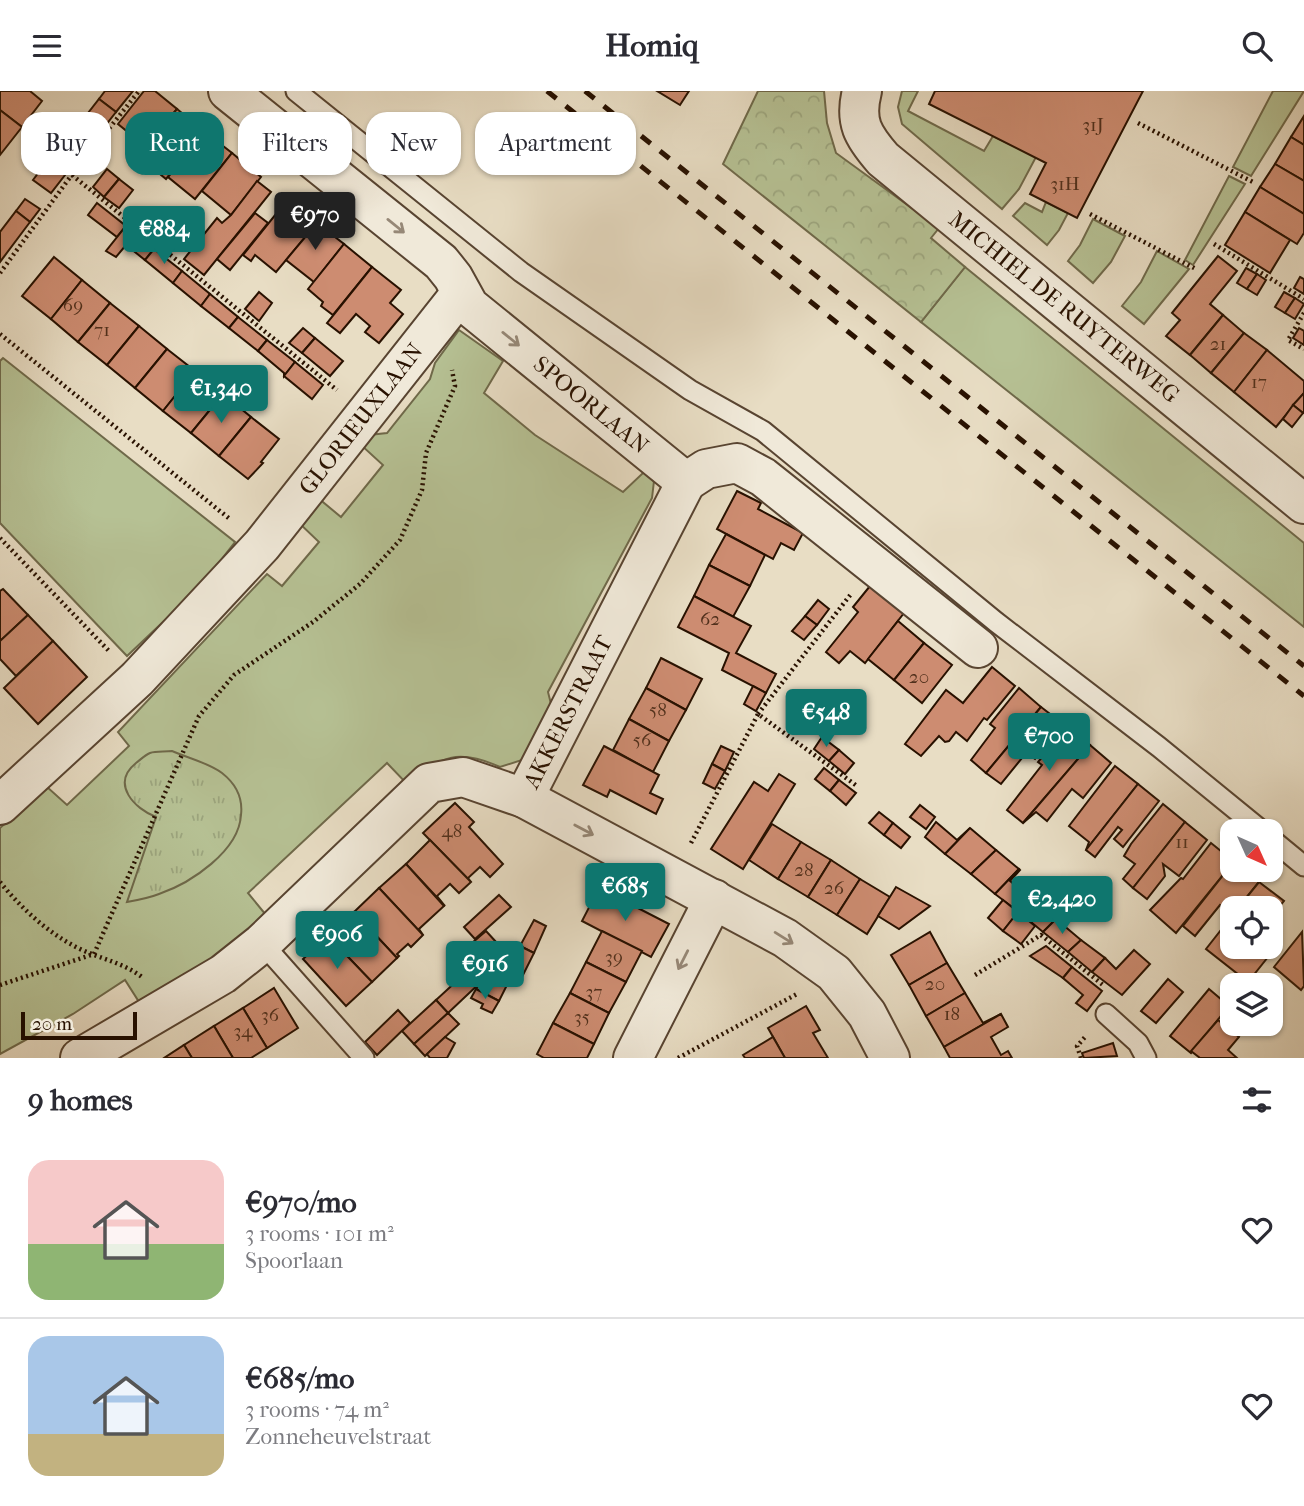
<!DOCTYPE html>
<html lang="en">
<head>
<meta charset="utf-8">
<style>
  :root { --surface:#fff; --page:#f2f2f3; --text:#2b2b33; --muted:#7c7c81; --line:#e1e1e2; --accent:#0f766e }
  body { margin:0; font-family:"IM FELL French Canon",serif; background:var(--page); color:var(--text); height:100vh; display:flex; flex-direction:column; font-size:26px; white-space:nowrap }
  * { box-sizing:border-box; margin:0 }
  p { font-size:23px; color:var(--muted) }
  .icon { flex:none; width:38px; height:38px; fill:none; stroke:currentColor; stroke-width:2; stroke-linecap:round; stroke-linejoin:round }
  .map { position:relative; height:967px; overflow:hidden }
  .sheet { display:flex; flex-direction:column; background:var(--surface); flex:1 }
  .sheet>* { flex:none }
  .banner { position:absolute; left:21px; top:21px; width:700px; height:63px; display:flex; gap:14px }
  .needle { width:46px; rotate:135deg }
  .fabs { position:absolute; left:1220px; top:728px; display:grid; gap:14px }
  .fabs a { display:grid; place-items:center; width:63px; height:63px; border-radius:14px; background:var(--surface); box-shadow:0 2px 5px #0004; font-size:35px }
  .scale { position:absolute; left:21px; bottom:18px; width:116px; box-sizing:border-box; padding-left:7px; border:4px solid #281100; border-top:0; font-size:19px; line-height:24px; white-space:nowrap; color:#281100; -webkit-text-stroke:5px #f0e9d9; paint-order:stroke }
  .price { position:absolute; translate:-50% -60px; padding:0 16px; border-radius:7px; background:var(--accent); color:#fff; font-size:23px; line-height:46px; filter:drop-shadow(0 2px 4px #0008) }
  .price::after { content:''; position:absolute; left:50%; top:42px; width:21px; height:16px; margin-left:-10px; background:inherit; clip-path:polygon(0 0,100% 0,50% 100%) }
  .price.selected { background:#222; color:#fff }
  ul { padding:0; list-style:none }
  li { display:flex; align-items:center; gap:21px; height:175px; padding:0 28px }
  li+li { border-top:2px solid var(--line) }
  li span { display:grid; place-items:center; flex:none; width:196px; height:140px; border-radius:21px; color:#555 }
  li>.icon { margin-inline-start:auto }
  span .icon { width:84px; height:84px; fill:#fffc; stroke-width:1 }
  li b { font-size:30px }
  h2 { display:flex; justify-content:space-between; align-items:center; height:84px; padding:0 28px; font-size:30px }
  .pill { padding:0 24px; border-radius:21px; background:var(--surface); box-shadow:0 2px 5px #0004; font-size:24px; line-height:63px }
  .pill.selected { background:var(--accent); color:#fff }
  header { display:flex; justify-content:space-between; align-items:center; height:91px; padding:0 28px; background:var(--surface); font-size:32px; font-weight:700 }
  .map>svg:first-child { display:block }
  .grass { fill:#b6c194; stroke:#6f694a; stroke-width:2 }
  .forest { fill:url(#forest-crowns); stroke:#6f694a; stroke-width:2 }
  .park { fill:url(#park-tufts); stroke:#6f694a; stroke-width:2 }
  .building { fill:#cd8c71; stroke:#281100; stroke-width:2 }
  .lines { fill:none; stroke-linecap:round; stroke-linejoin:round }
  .lane-casing { stroke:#584431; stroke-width:23 }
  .street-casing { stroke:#584431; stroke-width:42 }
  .path { stroke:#281100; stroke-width:4.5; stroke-dasharray:2 3.5; stroke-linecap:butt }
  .lane { stroke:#f0e9d9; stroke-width:19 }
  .street { stroke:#f0e9d9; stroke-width:38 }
  .rail { stroke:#281100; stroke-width:5; stroke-dasharray:12 12; stroke-linecap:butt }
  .oneway { stroke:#968877 }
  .labels { text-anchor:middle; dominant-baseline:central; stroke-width:7; stroke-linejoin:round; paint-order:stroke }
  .number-label { font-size:19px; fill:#51301c }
  .street-label { font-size:23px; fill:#281100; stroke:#f0e9d9 }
</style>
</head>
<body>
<header><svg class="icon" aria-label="menu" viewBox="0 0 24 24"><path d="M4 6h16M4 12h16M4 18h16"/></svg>Homiq<svg class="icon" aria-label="search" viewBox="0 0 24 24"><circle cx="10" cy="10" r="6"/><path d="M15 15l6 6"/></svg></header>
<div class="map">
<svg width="1304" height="967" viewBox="0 0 1304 967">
  <defs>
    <pattern id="forest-crowns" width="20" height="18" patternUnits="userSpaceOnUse" patternTransform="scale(1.75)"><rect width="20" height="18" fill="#b6c194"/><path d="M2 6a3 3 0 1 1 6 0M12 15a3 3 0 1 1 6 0" fill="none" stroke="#9ca57e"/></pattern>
    <pattern id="park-tufts" width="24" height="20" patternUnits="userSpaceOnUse" patternTransform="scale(1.75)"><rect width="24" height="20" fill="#b6c194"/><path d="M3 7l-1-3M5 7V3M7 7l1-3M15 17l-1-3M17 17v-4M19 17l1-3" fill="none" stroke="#9ca57e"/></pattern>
  </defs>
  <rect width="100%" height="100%" fill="#e8ddc4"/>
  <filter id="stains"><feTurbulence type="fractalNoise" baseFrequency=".00286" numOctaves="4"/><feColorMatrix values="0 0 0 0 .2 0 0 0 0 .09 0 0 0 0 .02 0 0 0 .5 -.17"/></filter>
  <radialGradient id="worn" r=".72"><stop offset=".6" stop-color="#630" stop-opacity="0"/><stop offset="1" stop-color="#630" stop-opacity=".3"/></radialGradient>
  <g class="grass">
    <polygon points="902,0 918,0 908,20 984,60 993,45 1036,66 1019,98 1002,118 902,33 898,16"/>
    <polygon points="1273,0 1304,0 1251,85 1233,76"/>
    <polygon points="1229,85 1245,93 1193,174 1185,169"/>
    <polygon points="1046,111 1068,122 1059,139 1047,154 1013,125 1025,112 1042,121"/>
    <polygon points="1093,128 1125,145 1111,171 1093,192 1068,170 1080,154"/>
    <polygon points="1157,160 1189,178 1144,233 1122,215 1141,191"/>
    <polygon points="965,176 1304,452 1304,536 921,231"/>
    <path d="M459,239L503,270L484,302L535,344L623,401L644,381L654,390L652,407L548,601L553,621L525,668L500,676C458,657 441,665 407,693L387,672L248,802L266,824L228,858L141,914L125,889L73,923L0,963V737L46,695L67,714L129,655L118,641L267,483L282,495L319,451L298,431L318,407L341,426L383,374L361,354L369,344L387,342L430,288L435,272Z"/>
    <polygon points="3,267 235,451 199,497 127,565 0,432 0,270"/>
  </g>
  <polygon class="forest" points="758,0 824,0 827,32 836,62 939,137 931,147 965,176 921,231 723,73"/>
  <path class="park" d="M172,660C188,667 209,672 222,682C236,693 243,707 241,724C239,760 191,792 159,803C149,807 138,809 127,811L156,726C135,718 110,693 136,672C140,669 145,664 150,662C156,660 165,661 172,660Z"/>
  <g class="building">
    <polygon points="0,0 30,0 42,10 22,36 0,19"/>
    <polygon points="105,0 133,0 116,21 99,8"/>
    <polygon points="144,0 155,0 177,18 140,63 145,55 118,33"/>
    <polygon points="657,0 689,0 680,14"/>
    <polygon points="935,0 1143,0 1077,127 1030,103 1046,72 929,13"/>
    <polygon points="99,8 116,21 105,35 88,22"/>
    <polygon points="177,18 205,41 166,88 149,74 142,82 131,73"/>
    <polygon points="0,19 22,36 0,64"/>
    <polygon points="1304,25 1304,54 1291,46"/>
    <polygon points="74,35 93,49 72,75 58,64 67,52 63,49"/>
    <polygon points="205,41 232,62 195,108 168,86"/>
    <polygon points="1291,46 1304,54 1304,90 1275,73"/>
    <polygon points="50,58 72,75 51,102 33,89 42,77 38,74"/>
    <polygon points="232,62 261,86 231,124 202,100"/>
    <polygon points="1275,73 1304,90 1304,123 1260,96"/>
    <polygon points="107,78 119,88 104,106 93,96"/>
    <polygon points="119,88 133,99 119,117 104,106"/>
    <polygon points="257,90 271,101 204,184 184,168 217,127 222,132 231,124"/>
    <polygon points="1260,96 1304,123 1304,142 1297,153 1245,121"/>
    <polygon points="25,108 40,118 30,131 16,120"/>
    <polygon points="288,108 317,132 276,181 255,164 251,170 243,164"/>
    <polygon points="97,112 126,135 117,146 88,124"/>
    <polygon points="16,120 30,131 0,171 0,141"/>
    <polygon points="1245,121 1290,149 1270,182 1225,154"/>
    <polygon points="255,122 268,132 230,179 217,168"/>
    <polygon points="163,124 174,134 160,150 148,141"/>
    <polygon points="317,132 344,153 314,191 286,169"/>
    <polygon points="126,135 154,158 145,169 126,154 116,166 106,160"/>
    <polygon points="344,153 372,176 333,224 321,215 323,211 308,198"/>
    <polygon points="154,158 182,180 173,192 145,169"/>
    <polygon points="1218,165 1237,180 1210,213 1223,224 1190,264 1166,245 1180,229 1172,222"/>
    <polygon points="54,166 82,189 51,228 22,205"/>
    <polygon points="372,176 401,199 390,212 403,223 379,252 365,241 370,235 356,223 340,242 327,232"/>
    <polygon points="1246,177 1257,183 1247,198 1237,192"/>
    <polygon points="182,180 210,203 201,215 173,192"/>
    <polygon points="1257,183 1266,189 1257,204 1247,198"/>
    <polygon points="1300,186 1304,188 1304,203 1294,197"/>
    <polygon points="82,189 110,212 78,251 51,228"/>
    <polygon points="259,201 272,212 259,230 245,218"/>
    <polygon points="1284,201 1295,207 1285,222 1275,216"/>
    <polygon points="210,203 238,226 229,237 201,215"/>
    <polygon points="1295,207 1304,213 1295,228 1285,222"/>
    <polygon points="110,212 139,235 107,274 78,251"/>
    <polygon points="1223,224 1244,242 1211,282 1190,264"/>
    <polygon points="238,226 267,249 258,260 229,237"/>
    <polygon points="139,235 167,258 135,297 107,274"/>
    <polygon points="303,237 315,247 302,262 289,252"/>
    <polygon points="1299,237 1304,240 1304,254 1293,247"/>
    <polygon points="1244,242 1267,259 1234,301 1211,282"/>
    <polygon points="315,247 343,270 330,285 302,262"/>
    <polygon points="267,249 295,271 284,285 284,282 258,260"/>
    <polygon points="167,258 195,280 163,320 135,297"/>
    <polygon points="1267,259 1304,290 1304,302 1276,336 1234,301"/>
    <polygon points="295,271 323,294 312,308 284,285"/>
    <polygon points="195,280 223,303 191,342 163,320"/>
    <polygon points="1304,302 1304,321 1303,322 1293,314"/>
    <polygon points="223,303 251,326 219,365 191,342"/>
    <polygon points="1293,314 1303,322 1292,336 1283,328"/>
    <polygon points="251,326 279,348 261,371 263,372 248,388 219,365"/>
    <polygon points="737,400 761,412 758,418 803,442 794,459 781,452 773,468 717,438"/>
    <polygon points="726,443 765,464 750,495 709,474"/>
    <polygon points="709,474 750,495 733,526 694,505"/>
    <polygon points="870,495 904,522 865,572 850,560 839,572 826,561 858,521 853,516"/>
    <polygon points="3,498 28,524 0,550 0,500"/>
    <polygon points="694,505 751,535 736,562 776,583 766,602 722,579 729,562 678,536"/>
    <polygon points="818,509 829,518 817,534 805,525"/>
    <polygon points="28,524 53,550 16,585 0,568 0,550"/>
    <polygon points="805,525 817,534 804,549 792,540"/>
    <polygon points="898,530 924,552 894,589 868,568"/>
    <polygon points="53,550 87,586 38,633 4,597"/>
    <polygon points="924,552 952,574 922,612 894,589"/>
    <polygon points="661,567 702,588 686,619 646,597"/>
    <polygon points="992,576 1015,595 987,629 984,627 967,650 956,641 949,650 945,651 939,645 921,665 905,653 946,599 963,612"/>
    <polygon points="753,595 766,602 756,620 744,613"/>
    <polygon points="646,597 686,619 669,650 629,628"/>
    <polygon points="1019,597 1041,616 986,682 971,669 995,637 990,633"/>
    <polygon points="1041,616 1063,633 1035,668 1026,662 1001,693 986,682"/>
    <polygon points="629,628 669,650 653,681 613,659"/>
    <polygon points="1067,636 1090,654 1023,732 1007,719 1042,674 1038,671"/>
    <polygon points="822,646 839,659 829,670 814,658"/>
    <polygon points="1090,654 1111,672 1083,707 1072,698 1047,730 1036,721 1023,732"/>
    <polygon points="604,655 659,684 650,702 663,708 656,723 610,699 607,706 583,694"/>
    <polygon points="721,655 734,661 725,680 712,673"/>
    <polygon points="839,659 854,672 845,683 829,670"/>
    <polygon points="712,673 725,680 715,698 703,692"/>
    <polygon points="1115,675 1138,693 1086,759 1089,751 1069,735"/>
    <polygon points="824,677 839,689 830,700 815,688"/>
    <polygon points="779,683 795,693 743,778 711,758 754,691 768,700"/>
    <polygon points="839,689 856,702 846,714 830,700"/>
    <polygon points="1138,693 1159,710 1123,756 1114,748 1122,739 1118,736 1095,766 1086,759"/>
    <polygon points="455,712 474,731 469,736 503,773 490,786 480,776 468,787 471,791 423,742"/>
    <polygon points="1163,713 1185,731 1133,797 1123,788 1135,773 1124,765 1131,753"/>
    <polygon points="920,714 935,726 926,738 910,726"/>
    <polygon points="879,721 893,732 884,744 869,732"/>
    <polygon points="936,731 957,749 970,737 945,763 925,746"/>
    <polygon points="1185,731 1207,749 1179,785 1163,773 1165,785 1147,808 1133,797"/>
    <polygon points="893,732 910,746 901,757 884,744"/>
    <polygon points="772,733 801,751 778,788 749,769"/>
    <polygon points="970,737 996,759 971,783 945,763"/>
    <polygon points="430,749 471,791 459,802 450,793 437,805 445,815 406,773"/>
    <polygon points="801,751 831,769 808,806 778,788"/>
    <polygon points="1211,752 1232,769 1232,773 1176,842 1150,819 1181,787 1183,788"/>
    <polygon points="996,759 1019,778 995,803 971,783"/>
    <polygon points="831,769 860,788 837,824 808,806"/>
    <polygon points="406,773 444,815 419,838 423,844 379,797"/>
    <polygon points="1232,773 1232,779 1244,779 1259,791 1238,817 1232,817 1232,823 1220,814 1195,845 1183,835"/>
    <polygon points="1019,778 1020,779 1010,790 1033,809 1020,822 995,803"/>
    <polygon points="860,788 890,806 867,843 837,824"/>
    <polygon points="1259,791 1284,810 1270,827 1270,817 1238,817"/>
    <polygon points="896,796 930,815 899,838 878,825"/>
    <polygon points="379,797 423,844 411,856 408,853 397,863 399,865 397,867 354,821"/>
    <polygon points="599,797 669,833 651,866 582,830"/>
    <polygon points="499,804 511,816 475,848 464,836"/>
    <polygon points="1003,809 1018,821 1003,840 988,827"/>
    <polygon points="1033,809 1056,828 1043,841 1020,822"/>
    <polygon points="354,821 397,867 372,891 328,845"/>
    <polygon points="1018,821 1035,835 1021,853 1003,840"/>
    <polygon points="1232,825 1232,856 1270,856 1270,852 1276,856 1248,891 1206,858"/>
    <polygon points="1056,828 1081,849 1068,861 1043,841"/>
    <polygon points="534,829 546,835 534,862 520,855"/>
    <polygon points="486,840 497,852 461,884 450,871"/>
    <polygon points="602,840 642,860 626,891 586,871"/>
    <polygon points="930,841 947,872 909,894 891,864"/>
    <polygon points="1302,841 1304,895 1301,899 1274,876"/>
    <polygon points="328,845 372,891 346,915 303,868"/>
    <polygon points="1081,849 1105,867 1092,881 1068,861"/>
    <polygon points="520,855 534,862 521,888 500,878"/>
    <polygon points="1046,855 1072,876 1063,887 1030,865"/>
    <polygon points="1134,859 1150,873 1122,904 1092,881 1105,867 1116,878"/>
    <polygon points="586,871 626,891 609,922 570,902"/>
    <polygon points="947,872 965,902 926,925 909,894"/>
    <polygon points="472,876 483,889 448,922 436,909"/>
    <polygon points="1072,876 1102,900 1087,920 1076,912 1083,904 1063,887"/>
    <polygon points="500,878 521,888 520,891 511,886 499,910 476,898 483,889 490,897"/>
    <polygon points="1168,888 1183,901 1156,932 1141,920"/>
    <polygon points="274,897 298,937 267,957 243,917"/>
    <polygon points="476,898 499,910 492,922 481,917 483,913 471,907"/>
    <polygon points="1209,898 1229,915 1191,962 1170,945"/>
    <polygon points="570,902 609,922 594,953 553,932"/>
    <polygon points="965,902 983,932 1001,923 944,956 926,925"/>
    <polygon points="436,909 448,922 414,953 402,940"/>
    <polygon points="806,915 820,939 813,942 828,967 785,967 768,937"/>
    <polygon points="243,917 267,957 251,967 233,967 214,935"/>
    <polygon points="398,919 410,932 377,964 365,951"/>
    <polygon points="448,922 459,933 425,965 414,953"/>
    <polygon points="1001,923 1008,936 991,946 1001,964 1008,960 1012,967 950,967 944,956"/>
    <polygon points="1218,929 1239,946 1228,959 1237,967 1200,967 1191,960"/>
    <polygon points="553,932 594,953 587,967 544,967 537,963"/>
    <polygon points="214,935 233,967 192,967 184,954"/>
    <polygon points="445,946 455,952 447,967 430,967 427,963"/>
    <polygon points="773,946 785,967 745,967 743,964"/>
    <polygon points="1113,952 1117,965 1084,967 1082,962"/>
    <polygon points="184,954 192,967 164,967"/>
  </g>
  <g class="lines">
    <g class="lane-casing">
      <g id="lane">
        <polyline points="296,0 521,181 690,299 763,340 996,531 1159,656 1262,740"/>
        <polyline points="1270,747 1304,775"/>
        <polyline points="262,852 364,967"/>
        <polyline points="1106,923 1138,952 1146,967"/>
      </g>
    </g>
    <g class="street-casing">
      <g id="street">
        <polyline points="228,0 441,171 453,186 469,215 686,391"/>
        <path d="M862,0C854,31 863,45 883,68L1304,413"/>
        <polyline points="686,391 706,378 737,372 763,386 978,557"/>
        <polyline points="524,707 785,847 834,882 867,923 890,967"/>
        <polyline points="0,714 137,588 262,454 461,202"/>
        <polyline points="80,967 223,883 262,852 429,692 463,686 524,707 686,391"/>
        <polyline points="633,967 714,808"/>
      </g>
    </g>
    <g class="path">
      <polyline points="1138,32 1253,91"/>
      <polyline points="72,84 337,299"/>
      <polyline points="1090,123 1196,178"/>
      <polyline points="1214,153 1304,208"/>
      <polyline points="0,182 68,89 139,0"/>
      <polyline points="1304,222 1288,249 1304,258"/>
      <polyline points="0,243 231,429"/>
      <polyline points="0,447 109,560"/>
      <polyline points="758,623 851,503"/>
      <polyline points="691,752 758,623 857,695"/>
      <path d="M0,791C21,817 48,842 78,857C100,868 122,871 142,886"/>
      <polyline points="975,884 1041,844 1103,894"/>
      <polyline points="0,894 94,863 199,625 234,584 313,531 360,493 400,449 422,399 426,362 455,295 452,279"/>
      <polyline points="678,967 797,903"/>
      <polyline points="1081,967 1077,955 1086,945"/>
    </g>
    <use href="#lane" class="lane"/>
    <use href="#street" class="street"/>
    <g class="rail">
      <polyline points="547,0 1304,605"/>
      <polyline points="585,0 1304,575"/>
    </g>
  </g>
  <defs><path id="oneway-shaft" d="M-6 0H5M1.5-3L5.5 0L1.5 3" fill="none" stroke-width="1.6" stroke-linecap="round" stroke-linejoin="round" transform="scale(1.75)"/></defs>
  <g class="oneway">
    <use href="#oneway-shaft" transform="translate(396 135) rotate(39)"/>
    <use href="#oneway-shaft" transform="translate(511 248) rotate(39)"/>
    <use href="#oneway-shaft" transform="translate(584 739) rotate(28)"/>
    <use href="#oneway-shaft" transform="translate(784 847) rotate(32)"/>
    <use href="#oneway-shaft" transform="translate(683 869) rotate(117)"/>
  </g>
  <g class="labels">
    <g class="number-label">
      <text x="1093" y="34">31J</text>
      <text x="1065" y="93">31H</text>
      <text x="73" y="214">69</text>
      <text x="102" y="239">71</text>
      <text x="1218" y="253">21</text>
      <text x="1259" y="291">17</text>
      <text x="710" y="528">62</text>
      <text x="919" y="586">20</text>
      <text x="658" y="619">58</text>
      <text x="642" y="649">56</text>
      <text x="452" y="740">48</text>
      <text x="1182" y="751">11</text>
      <text x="804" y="779">28</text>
      <text x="834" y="797">26</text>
      <text x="614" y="866">39</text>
      <text x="935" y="893">20</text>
      <text x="594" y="901">37</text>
      <text x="952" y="923">18</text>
      <text x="270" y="924">36</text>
      <text x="582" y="926">35</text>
      <text x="243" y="940">34</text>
    </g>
    <g class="street-label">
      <text transform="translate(1064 216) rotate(39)">MICHIEL DE RUYTERWEG</text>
      <text transform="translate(591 314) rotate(39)">SPOORLAAN</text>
      <text transform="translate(361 328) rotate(-52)">GLORIEUXLAAN</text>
      <text transform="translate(568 621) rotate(-63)">AKKERSTRAAT</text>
    </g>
  </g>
  <rect width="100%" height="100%" filter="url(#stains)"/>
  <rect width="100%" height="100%" fill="url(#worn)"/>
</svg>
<div class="fabs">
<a><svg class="needle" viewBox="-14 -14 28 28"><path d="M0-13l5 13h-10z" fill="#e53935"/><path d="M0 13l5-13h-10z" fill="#7c7c81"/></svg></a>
<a><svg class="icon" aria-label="locate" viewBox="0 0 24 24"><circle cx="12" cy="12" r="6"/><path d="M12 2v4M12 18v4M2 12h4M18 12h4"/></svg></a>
<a><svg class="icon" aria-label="layers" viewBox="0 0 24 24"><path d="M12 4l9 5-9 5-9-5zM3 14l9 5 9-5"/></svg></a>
</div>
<div class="scale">20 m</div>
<b class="price selected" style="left:315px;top:161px">€970</b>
<b class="price" style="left:164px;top:175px">€884</b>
<b class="price" style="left:221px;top:334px">€1,340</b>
<b class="price" style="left:826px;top:658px">€548</b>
<b class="price" style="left:1049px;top:682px">€700</b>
<b class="price" style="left:625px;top:832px">€685</b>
<b class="price" style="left:1062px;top:845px">€2,420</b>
<b class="price" style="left:337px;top:880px">€906</b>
<b class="price" style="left:485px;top:910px">€916</b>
<div class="banner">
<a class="pill">Buy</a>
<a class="pill selected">Rent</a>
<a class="pill">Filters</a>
<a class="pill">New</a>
<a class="pill">Apartment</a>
</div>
</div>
<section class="sheet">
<h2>9 homes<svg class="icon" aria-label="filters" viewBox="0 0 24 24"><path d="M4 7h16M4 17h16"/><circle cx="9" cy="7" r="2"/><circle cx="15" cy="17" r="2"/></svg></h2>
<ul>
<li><span style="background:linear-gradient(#f6c9c9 60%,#8fb573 0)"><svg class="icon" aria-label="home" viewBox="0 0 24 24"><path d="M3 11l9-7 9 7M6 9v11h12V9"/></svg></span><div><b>€970/mo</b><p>3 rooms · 101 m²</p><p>Spoorlaan</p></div><svg class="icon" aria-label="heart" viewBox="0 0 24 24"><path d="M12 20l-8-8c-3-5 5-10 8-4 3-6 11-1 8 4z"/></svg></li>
<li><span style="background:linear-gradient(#a9c7e8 70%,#c2b280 0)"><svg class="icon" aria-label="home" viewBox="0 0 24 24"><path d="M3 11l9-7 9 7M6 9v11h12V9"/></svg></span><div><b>€685/mo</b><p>3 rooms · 74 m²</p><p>Zonneheuvelstraat</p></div><svg class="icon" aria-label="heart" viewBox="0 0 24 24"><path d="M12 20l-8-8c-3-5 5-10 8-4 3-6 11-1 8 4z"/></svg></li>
</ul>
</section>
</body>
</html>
